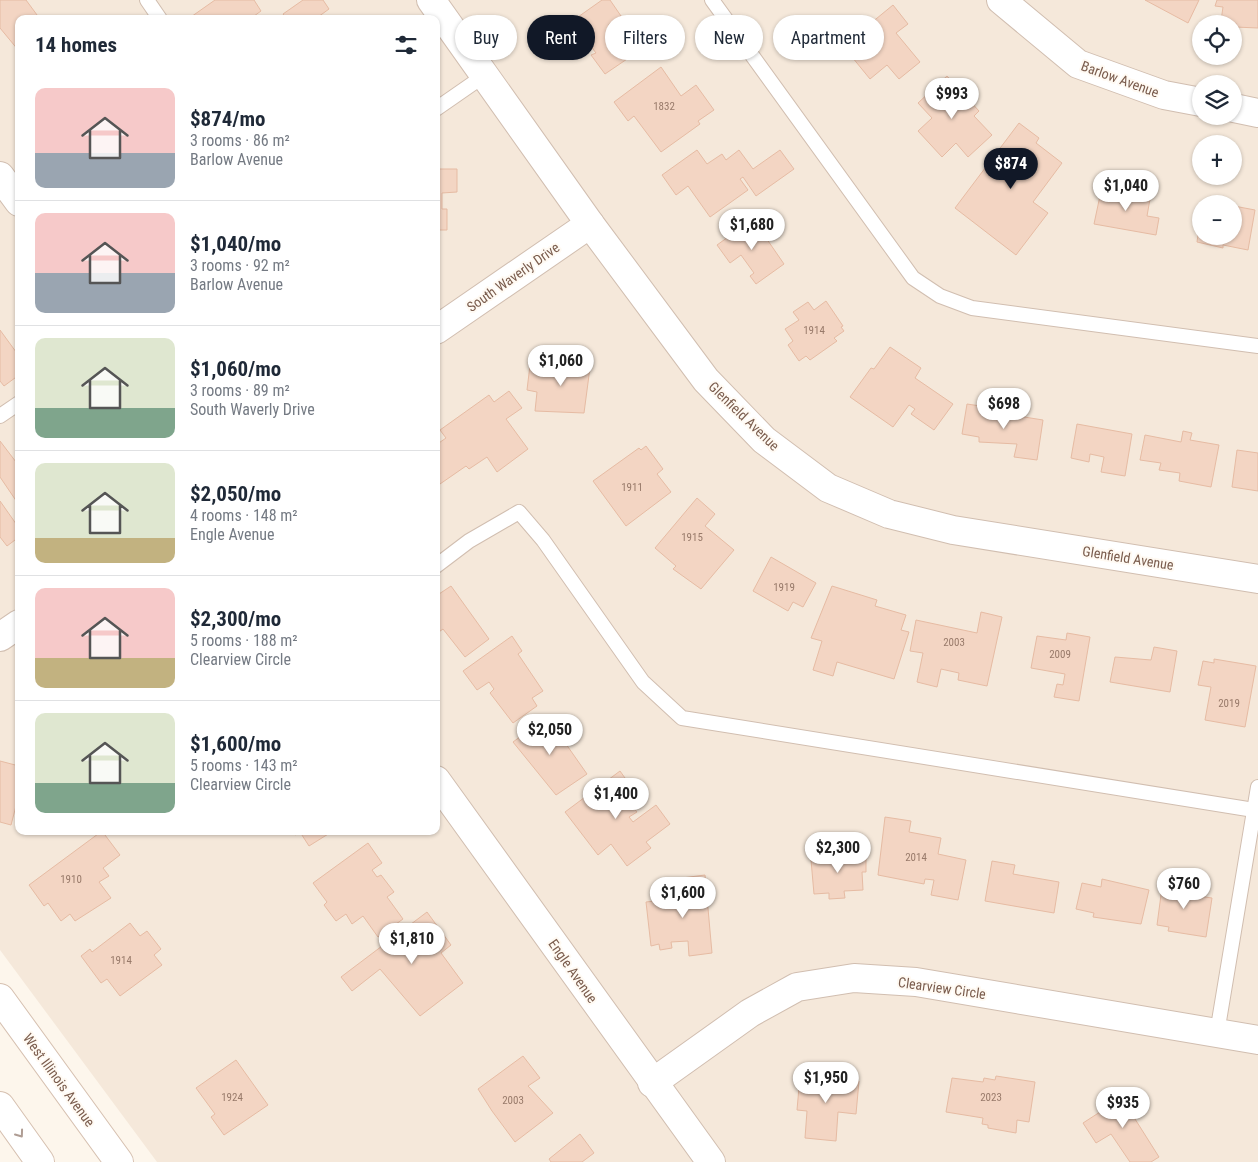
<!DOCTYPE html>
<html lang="en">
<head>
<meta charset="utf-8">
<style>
  :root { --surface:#fff; --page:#f2f2f3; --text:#1f2937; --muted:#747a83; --line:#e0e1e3; --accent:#111827 }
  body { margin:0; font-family:"Roboto Condensed",sans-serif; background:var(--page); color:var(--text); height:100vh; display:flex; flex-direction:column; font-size:19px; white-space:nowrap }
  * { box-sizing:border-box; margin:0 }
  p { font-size:16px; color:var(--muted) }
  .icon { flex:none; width:28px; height:28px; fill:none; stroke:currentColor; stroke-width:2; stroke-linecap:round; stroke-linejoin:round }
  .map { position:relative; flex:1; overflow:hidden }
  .drawer { position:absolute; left:15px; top:15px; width:425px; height:820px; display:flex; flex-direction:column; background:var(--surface); border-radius:10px; box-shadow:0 1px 4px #0004 }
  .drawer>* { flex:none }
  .banner { position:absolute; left:455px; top:15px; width:475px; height:45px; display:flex; gap:10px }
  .buttons { position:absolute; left:1192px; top:15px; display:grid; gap:10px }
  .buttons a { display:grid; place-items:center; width:50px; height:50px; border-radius:50%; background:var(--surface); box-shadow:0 1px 4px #0004; font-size:25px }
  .price { position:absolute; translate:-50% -42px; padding:0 11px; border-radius:18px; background:#fff; color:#222; font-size:16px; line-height:32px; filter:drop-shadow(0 1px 2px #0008) }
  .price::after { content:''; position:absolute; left:50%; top:30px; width:15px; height:11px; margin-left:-8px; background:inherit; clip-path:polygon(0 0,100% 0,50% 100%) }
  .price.active { background:var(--accent); color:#fff }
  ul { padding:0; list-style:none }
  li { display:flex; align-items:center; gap:15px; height:125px; padding:0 20px }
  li+li { border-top:1px solid var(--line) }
  li span { display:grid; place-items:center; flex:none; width:140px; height:100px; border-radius:10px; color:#555 }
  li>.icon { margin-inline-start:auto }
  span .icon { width:60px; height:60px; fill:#fffc; stroke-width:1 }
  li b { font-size:21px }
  h2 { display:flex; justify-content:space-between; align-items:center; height:60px; padding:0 20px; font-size:21px }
  .pill { padding:0 18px; border-radius:22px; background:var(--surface); box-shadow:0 1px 4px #0004; font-size:18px; line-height:45px }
  .pill.active { background:var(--accent); color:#fff }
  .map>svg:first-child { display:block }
  .residential { fill:#f5e8da; fill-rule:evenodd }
  .building { fill:#f3d5c3; stroke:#e6bba3 }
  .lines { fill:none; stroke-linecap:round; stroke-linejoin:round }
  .lane-casing { stroke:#d1beb0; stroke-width:16 }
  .street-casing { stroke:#d1beb0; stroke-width:30 }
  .secondary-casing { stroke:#d6c0b0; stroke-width:30 }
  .lane { stroke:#fff; stroke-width:14 }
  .street { stroke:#fff; stroke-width:28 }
  .secondary { stroke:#fff; stroke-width:28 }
  .oneway { stroke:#af9d94 }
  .labels { text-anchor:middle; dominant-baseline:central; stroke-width:4; stroke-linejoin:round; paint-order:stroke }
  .number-label { font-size:11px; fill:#987a6a }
  .street-label { font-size:14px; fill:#7a5c4d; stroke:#fffaf3 }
</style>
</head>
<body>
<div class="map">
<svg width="1258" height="1162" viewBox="0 0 1258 1162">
  <rect width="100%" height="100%" fill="#fdf6ec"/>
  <path class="residential" d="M0,0H1258V1162H157L0,950ZM19,19H436V831H19ZM1201,24H1234V56H1201ZM1201,84H1234V116H1201ZM1201,144H1234V176H1201ZM1201,204H1234V236H1201Z"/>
  <g class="building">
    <polygon points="0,0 26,0 40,19 19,19 19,51 0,28"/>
    <polygon points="215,0 254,0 261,11 250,19 188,19"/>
    <polygon points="303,0 323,0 329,9 318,17 319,19 287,19 283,14"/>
    <polygon points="602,0 610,0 621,16 608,25 630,57 605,74 591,55 596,53 587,41 575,49 561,29"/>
    <polygon points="1145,0 1199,0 1188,23"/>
    <polygon points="1217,0 1258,0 1258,28 1235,27 1236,23 1221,21 1223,7 1215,6"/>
    <polygon points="893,5 908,24 896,33 920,62 899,79 887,65 870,79 843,46"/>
    <polygon points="661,67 681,96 696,85 714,110 698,121 700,124 661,152 634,116 628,121 614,102"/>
    <polygon points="947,76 979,111 974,116 992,135 968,157 956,143 942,157 918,131 932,118 918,103"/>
    <polygon points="1019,123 1039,138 1036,143 1062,163 1033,202 1048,213 1016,255 955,208"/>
    <polygon points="697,150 707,164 722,154 726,160 739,150 753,169 780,150 794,169 756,196 743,177 740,179 748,190 710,217 688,186 676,195 662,175"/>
    <polygon points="436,169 457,169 457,192 442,193 442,209 447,209 447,230 436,230"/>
    <polygon points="1119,187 1136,191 1135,197 1150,199 1147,216 1159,218 1156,235 1094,224 1101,191 1118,194"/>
    <polygon points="1234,206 1255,210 1248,250 1223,245 1223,248 1197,242 1201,214 1201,236 1234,236"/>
    <polygon points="753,219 784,264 756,284 750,276 754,273 741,255 730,263 717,245"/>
    <polygon points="826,301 843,326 841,327 844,331 834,338 837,341 810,360 806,356 799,361 788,345 793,341 785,329 799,320 793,312 808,302 814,310"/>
    <polygon points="0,330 19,356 19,358 16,360 19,364 19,375 4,386 0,381"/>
    <polygon points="890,347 921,368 915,378 953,404 934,430 911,414 915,409 909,405 893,427 850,397 871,368 874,369"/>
    <polygon points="567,357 591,360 584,413 535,411 537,392 527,390 530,365 566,370"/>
    <polygon points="509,391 522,408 506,419 528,449 497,472 487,457 469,469 466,466 440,484 436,479 436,445 446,438 440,430 489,395 494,402"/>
    <polygon points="967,404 987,407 987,411 1043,420 1037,460 1014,457 1017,444 979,442 979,437 962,434"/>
    <polygon points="1077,424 1132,434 1125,476 1101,472 1104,457 1090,454 1089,462 1071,458"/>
    <polygon points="1183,431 1192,433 1190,440 1219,445 1211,487 1179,481 1180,473 1159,470 1161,463 1140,460 1145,435 1181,442"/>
    <polygon points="0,441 16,462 19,457 19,505 0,477"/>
    <polygon points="646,446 663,469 657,474 671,492 626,526 593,481 639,448 641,450"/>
    <polygon points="1237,450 1258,453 1258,491 1232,487"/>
    <polygon points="697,498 715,514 705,526 734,550 701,589 673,569 676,566 655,548"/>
    <polygon points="0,501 19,528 19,537 7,546 0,537"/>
    <polygon points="771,557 816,583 803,607 793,602 788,611 753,591"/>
    <polygon points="451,586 489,639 465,657 443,629 436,634 436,596"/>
    <polygon points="832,586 877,600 875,606 906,615 901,630 909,632 894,679 837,662 833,676 813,670 822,641 811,638"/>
    <polygon points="981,612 1002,617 987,686 958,680 959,673 941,669 937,687 917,682 923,653 910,651 916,620 977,633"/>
    <polygon points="1067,633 1090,637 1079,701 1054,697 1057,684 1063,685 1065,674 1031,668 1037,636 1066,640"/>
    <polygon points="512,636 522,651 518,654 543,691 532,698 537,706 513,723 490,693 494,689 489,682 477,690 463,671"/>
    <polygon points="1154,647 1177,651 1170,692 1110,682 1115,657 1151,660"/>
    <polygon points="1214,659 1256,666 1245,727 1205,720 1211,687 1198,685 1203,661 1214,663"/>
    <polygon points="547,717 587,774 556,795 513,742"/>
    <polygon points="0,761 19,766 19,807 16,806 11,825 0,822"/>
    <polygon points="620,771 635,792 626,799 637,812 629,817 633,822 656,805 670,824 646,842 651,848 627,866 611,844 598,855 565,812"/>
    <polygon points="885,817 911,821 909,832 941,838 938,854 966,860 958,900 931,895 934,880 925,879 924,884 878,875"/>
    <polygon points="102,831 120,855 103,868 109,876 99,882 111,898 75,921 70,914 61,921 48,903 44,906 29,885"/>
    <polygon points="293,831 333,831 309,846 300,832 295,835"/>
    <polygon points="368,843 382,863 372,870 377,877 381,875 394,892 387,897 403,919 378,937 363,916 352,924 346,914 336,921 324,905 327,902 313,883"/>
    <polygon points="832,845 833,859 866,856 866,872 862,872 863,890 844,891 845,898 829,899 829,893 814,894 811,860 825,859 824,846"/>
    <polygon points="992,861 1015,865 1013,874 1059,882 1054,913 985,901"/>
    <polygon points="705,875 712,953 689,956 688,941 671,942 672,948 660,950 659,944 651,946 646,902 682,898 682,878"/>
    <polygon points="1102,879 1149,890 1141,924 1093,917 1094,913 1076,909 1082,883 1101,887"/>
    <polygon points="1163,880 1192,884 1191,895 1212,898 1206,937 1168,931 1169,927 1157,925"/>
    <polygon points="427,912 451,945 441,953 463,983 420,1016 380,969 352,991 341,977"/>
    <polygon points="130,923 140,936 147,931 161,949 154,955 162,965 120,996 107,979 101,983 81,956 90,949 92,952"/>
    <polygon points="523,1056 540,1078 528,1086 553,1113 515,1142 492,1111 478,1089"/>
    <polygon points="236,1060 268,1105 224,1135 211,1117 215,1114 196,1088"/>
    <polygon points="800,1076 859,1081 856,1114 838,1112 836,1141 805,1138 807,1111 797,1110"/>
    <polygon points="996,1076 1035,1082 1029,1122 1017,1120 1016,1133 988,1128 988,1125 982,1124 983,1118 946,1112 952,1078 983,1082 984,1078 995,1080"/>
    <polygon points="1131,1092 1144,1113 1135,1119 1159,1157 1151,1162 1130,1162 1111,1134 1096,1143 1083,1123"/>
    <polygon points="580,1134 594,1153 582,1162 551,1162 549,1159"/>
  </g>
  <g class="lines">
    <g class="lane-casing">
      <g id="lane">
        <polyline points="147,0 160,19"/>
        <polyline points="712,0 913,278 940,296 972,308 1258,346"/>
        <polyline points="436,109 485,75"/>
        <polyline points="0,416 19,403"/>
        <polyline points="436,566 469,541 519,512 543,540 643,682 682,718 1254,810"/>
        <polyline points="1217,1033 1258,787"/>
      </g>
    </g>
    <g class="street-casing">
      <g id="street">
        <polyline points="431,0 590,224 706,380 764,440 828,488 889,514 953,530 1258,579"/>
        <polyline points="1001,0 1078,64 1164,95 1201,102"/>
        <polyline points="1234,108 1258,113"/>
        <polyline points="0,176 19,202"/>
        <polyline points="436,330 590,224"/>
        <polyline points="0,637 19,624"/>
        <polyline points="436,780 711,1162"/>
        <polyline points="652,1083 750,1013 797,987 854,978 916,982 1258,1040"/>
      </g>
    </g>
    <g class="secondary-casing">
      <g id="secondary">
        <polyline points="0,998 119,1162"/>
        <polyline points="0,1106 40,1162"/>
      </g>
    </g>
    <use href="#lane" class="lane"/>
    <use href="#street" class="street"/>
    <use href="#secondary" class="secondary"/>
  </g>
  <defs><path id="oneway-chevron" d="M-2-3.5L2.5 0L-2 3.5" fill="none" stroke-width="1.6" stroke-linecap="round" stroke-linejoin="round" transform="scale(1.25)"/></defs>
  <use class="oneway" href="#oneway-chevron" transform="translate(20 1134) rotate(54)"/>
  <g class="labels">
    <g class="number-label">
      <text x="664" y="106">1832</text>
      <text x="814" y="330">1914</text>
      <text x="632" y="487">1911</text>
      <text x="692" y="537">1915</text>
      <text x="784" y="587">1919</text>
      <text x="954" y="642">2003</text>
      <text x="1060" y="654">2009</text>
      <text x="1229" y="703">2019</text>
      <text x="916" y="857">2014</text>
      <text x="71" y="879">1910</text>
      <text x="121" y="960">1914</text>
      <text x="232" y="1097">1924</text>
      <text x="991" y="1097">2023</text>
      <text x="513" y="1100">2003</text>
    </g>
    <g class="street-label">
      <text transform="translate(1120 79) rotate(20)">Barlow Avenue</text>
      <text transform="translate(513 277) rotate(-35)">South Waverly Drive</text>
      <text transform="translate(744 416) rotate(44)">Glenfield Avenue</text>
      <text transform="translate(1128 558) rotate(9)">Glenfield Avenue</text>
      <text transform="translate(573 971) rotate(55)">Engle Avenue</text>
      <text transform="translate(942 988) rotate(8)">Clearview Circle</text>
      <text transform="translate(59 1080) rotate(54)">West Illinois Avenue</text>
    </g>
  </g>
</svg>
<div class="buttons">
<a><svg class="icon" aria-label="locate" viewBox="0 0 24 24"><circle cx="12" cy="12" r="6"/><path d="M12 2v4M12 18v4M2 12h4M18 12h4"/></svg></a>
<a><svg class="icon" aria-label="layers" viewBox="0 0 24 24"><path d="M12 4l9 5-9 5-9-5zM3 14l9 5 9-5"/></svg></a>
<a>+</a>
<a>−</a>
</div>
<b class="price" style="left:952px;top:120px">$993</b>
<b class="price active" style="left:1011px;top:190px">$874</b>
<b class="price" style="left:1126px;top:212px">$1,040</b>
<b class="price" style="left:752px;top:251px">$1,680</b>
<b class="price" style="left:561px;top:387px">$1,060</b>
<b class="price" style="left:1004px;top:430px">$698</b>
<b class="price" style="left:550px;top:756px">$2,050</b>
<b class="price" style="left:616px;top:820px">$1,400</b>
<b class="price" style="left:838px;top:874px">$2,300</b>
<b class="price" style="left:1184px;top:910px">$760</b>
<b class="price" style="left:683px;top:919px">$1,600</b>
<b class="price" style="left:412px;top:965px">$1,810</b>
<b class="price" style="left:826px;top:1104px">$1,950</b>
<b class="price" style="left:1123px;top:1129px">$935</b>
<div class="banner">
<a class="pill">Buy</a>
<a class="pill active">Rent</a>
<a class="pill">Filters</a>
<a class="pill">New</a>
<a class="pill">Apartment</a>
</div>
<section class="drawer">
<h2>14 homes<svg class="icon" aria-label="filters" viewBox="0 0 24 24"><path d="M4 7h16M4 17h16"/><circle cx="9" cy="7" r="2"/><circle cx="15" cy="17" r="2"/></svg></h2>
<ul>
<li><span style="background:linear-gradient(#f6c9c9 65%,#9aa5b1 0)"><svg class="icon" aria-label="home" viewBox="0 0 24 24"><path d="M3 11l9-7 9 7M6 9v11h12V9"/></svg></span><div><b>$874/mo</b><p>3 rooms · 86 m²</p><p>Barlow Avenue</p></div></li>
<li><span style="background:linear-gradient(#f6c9c9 60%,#9aa5b1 0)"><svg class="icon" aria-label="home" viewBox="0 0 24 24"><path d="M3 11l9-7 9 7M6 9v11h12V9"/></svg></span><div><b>$1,040/mo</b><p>3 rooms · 92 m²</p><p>Barlow Avenue</p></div></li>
<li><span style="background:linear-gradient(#dfe7d0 70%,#7fa58c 0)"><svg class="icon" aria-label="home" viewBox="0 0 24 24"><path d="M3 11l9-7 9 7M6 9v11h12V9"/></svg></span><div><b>$1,060/mo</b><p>3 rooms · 89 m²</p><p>South Waverly Drive</p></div></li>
<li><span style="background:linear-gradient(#dfe7d0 75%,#c2b280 0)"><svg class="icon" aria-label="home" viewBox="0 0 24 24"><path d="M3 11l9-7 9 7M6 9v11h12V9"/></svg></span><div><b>$2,050/mo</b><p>4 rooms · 148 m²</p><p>Engle Avenue</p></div></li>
<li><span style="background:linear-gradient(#f6c9c9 70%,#c2b280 0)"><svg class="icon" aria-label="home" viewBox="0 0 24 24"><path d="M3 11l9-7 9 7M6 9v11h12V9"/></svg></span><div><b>$2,300/mo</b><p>5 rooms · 188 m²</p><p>Clearview Circle</p></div></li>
<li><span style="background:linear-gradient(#dfe7d0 70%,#7fa58c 0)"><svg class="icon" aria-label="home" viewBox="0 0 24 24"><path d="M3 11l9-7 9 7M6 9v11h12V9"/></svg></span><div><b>$1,600/mo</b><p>5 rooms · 143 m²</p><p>Clearview Circle</p></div></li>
</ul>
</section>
</div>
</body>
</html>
